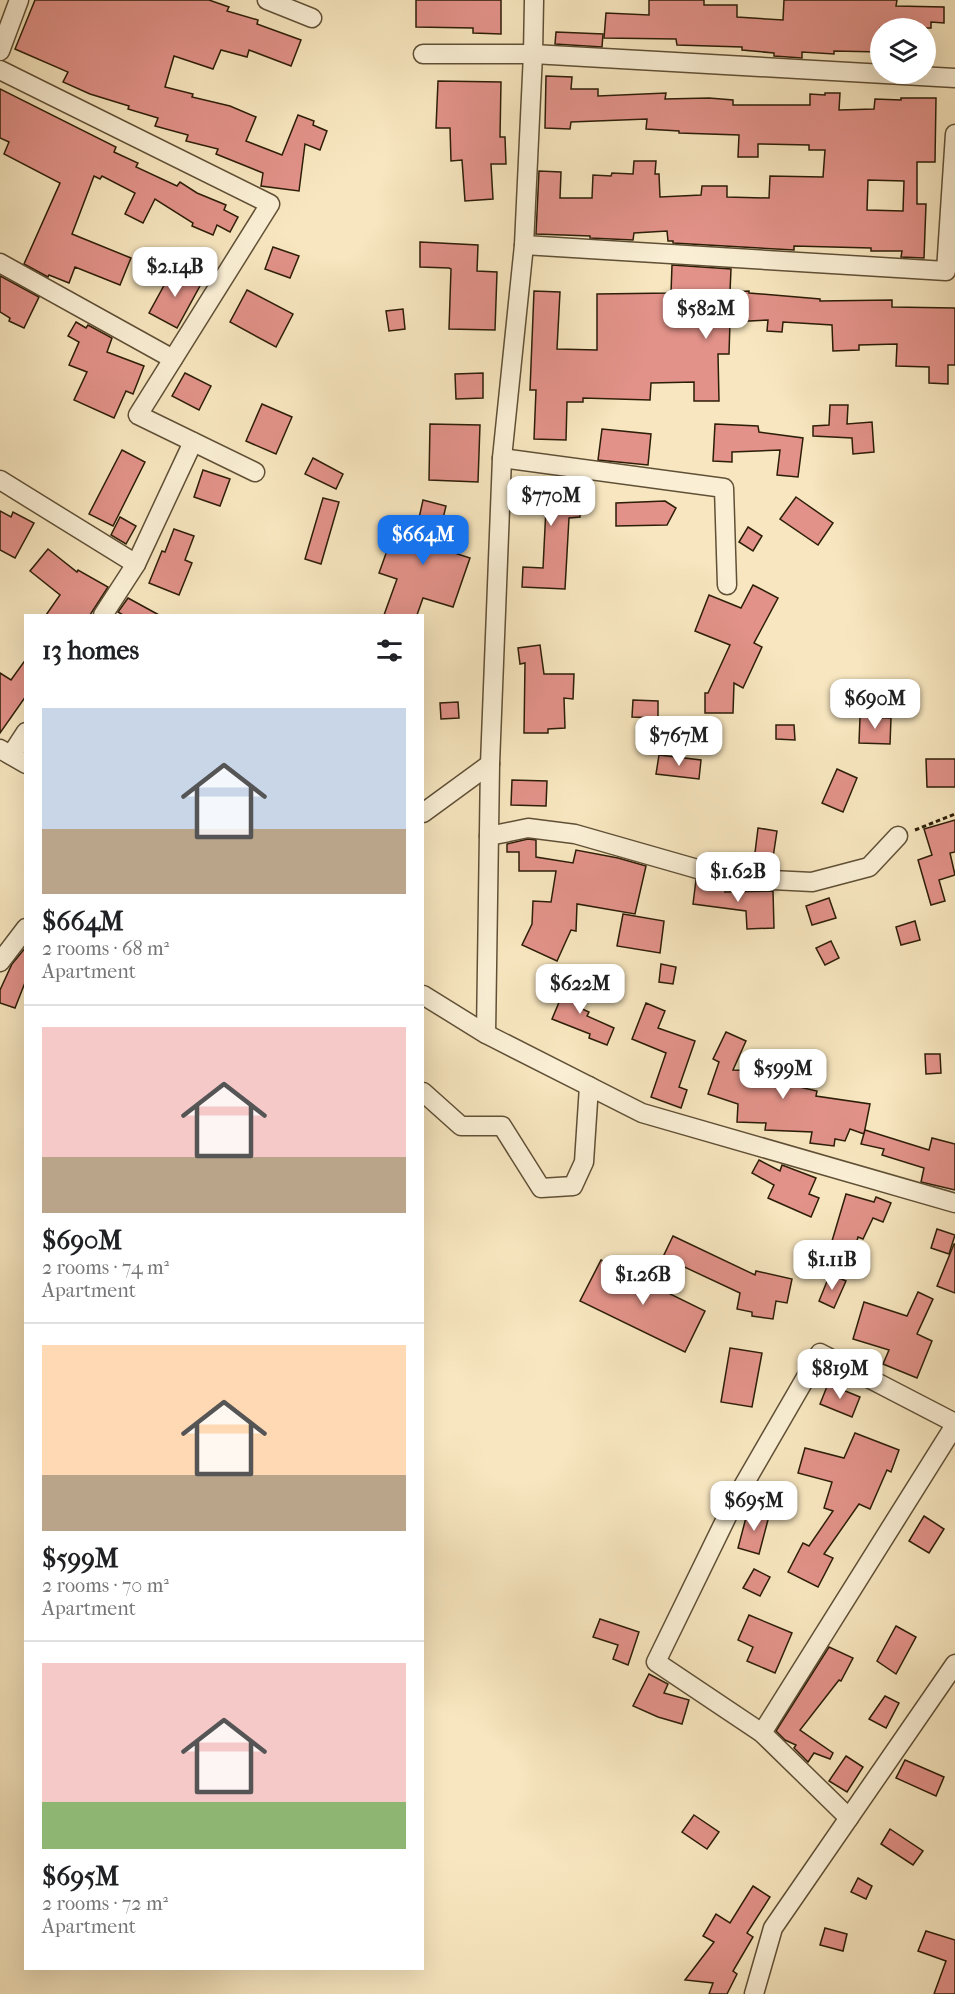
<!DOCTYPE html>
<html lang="en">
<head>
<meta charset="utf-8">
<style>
  :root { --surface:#fff; --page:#f6f6f6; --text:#202124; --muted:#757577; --line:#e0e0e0; --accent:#1a73e8 }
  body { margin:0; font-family:"IM FELL French Canon",serif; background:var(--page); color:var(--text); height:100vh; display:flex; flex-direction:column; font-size:22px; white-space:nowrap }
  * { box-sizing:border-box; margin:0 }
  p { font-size:20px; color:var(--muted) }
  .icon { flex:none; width:33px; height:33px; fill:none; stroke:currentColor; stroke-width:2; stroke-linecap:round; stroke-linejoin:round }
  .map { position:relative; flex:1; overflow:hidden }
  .sheet { position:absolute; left:24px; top:614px; width:400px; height:1356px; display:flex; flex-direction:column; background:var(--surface); border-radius:0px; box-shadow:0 6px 24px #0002 }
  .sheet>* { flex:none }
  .fabs { position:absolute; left:870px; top:18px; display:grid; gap:12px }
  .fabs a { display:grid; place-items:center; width:66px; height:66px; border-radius:50%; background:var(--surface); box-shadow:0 6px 24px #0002; font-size:30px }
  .price { position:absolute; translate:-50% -51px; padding:0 14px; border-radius:12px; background:#fff; color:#222; font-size:20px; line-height:39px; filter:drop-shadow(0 2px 3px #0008) }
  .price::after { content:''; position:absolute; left:50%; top:36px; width:18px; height:14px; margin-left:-9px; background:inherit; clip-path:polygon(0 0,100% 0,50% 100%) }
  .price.current { background:var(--accent); color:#fff }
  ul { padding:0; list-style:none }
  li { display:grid; align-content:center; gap:12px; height:318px; padding:0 18px }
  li+li { border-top:2px solid var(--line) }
  li span { display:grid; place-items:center; height:186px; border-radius:0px; color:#555 }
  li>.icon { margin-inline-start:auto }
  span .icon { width:108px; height:108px; fill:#fffc; stroke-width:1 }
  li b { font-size:26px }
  h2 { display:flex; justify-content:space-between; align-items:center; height:72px; padding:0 18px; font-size:26px }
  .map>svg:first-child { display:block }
  .building { fill:#e29289; stroke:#2d1e08; stroke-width:1.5; fill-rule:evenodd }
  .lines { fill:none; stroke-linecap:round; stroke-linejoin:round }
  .street-casing { stroke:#605036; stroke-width:21 }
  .path { stroke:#2d1e08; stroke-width:3; stroke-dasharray:4.5 3; stroke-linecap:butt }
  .street { stroke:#faefd5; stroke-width:18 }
</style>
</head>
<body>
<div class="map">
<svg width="955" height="1994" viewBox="0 0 955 1994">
  <rect width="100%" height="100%" fill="#f7e6bf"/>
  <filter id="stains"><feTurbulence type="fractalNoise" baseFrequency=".00333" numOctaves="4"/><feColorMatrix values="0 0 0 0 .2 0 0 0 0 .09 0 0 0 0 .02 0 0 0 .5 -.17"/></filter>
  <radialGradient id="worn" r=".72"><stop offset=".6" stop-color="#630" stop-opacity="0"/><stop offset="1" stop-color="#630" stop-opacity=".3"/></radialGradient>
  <g class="building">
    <polygon points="35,0 209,0 229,7 227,11 258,20 257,24 301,40 291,66 249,50 247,57 221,50 213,69 174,56 165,87 193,94 192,97 230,106 256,117 246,141 282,155 298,115 314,121 313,125 327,131 320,150 305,144 299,191 261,186 263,173 216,154 218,149 186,141 188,135 155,126 158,118 128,109 129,106 90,94 63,82 68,72 15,49"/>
    <polygon points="416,0 501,0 501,34 473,33 473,28 416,27"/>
    <polygon points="649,0 704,0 704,5 737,5 737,17 783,20 784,0 897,0 896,6 944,7 944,23 931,22 931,28 880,28 880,52 834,51 834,54 802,52 802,58 774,56 774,53 742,50 742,47 677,45 676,39 604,38 606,13 649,15"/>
    <polygon points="556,32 603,34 602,47 555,44"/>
    <path d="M546,76L572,77L571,89H598V96L666,93L665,99L709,98L733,100V105H810V94L825,95V93H840L839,110L874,109L875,99L901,100V98H936L935,162H917V204H926L924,258L901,257L902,251H871V248L794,246V250L673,243V241H668L667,231L634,233L633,240L590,238V236L536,234L539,171L561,172L560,198H592L593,175L611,176L612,173L633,174L634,161H656L655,174H659L660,197L701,195L702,186H727V197L769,198L770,176L823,177L825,150H809V145L758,144V157H738L739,135L679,133V131L646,129L647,119L571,122L570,129L545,128ZM868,180L904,181L903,211L867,210Z"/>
    <polygon points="438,81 501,82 500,137 505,137 506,164 491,164 493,199 465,201 462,160 451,161 450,128 436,128"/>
    <polygon points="0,89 116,147 114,152 138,163 136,167 177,186 180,182 197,193 226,205 224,210 238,217 230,232 217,225 213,235 192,226 193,223 155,199 143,223 125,214 135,193 102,176 100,179 94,176 72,234 131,258 120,285 75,267 69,283 49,275 48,277 24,264 60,183 4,154 9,142 0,138"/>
    <polygon points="420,242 478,245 477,271 497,272 495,330 449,329 451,269 449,268 420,267"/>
    <polygon points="273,247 299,256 290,278 265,269"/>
    <polygon points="672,265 731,269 730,292 749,291 749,293 820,299 820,301 892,300 892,307 955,308 955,365 948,365 948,384 929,383 929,367 896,366 897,344 859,345 859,350 833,351 832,325 783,322 782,332 767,331 768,320 730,322 729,354 718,354 719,401 694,401 694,382 651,383 650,400 583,398 583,402 567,402 566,440 534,439 536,390 530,390 534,291 560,292 557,349 597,350 597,294 671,293"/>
    <polygon points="173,269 201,284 177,328 149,313"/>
    <polygon points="0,276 39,297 24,328 9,321 10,318 0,312"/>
    <polygon points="247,290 293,314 276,347 230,322"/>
    <polygon points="403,309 405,329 389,331 386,311"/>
    <polygon points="76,322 86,328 88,325 112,338 107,352 144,366 133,394 126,391 114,418 74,400 87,372 69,365 79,342 68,336"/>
    <polygon points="185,373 211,386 199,410 172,396"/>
    <polygon points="483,373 483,398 456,399 455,374"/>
    <polygon points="262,404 292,417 276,454 246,441"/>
    <polygon points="830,405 848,405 847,424 872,422 874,452 853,454 852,438 813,436 813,426 829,425"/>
    <polygon points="430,424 480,425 478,482 429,480"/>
    <polygon points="715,424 758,426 759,432 803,438 798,477 777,475 780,450 732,452 732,462 713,461"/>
    <polygon points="602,429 651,434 648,465 598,460"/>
    <polygon points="122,450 145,462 113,526 89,514"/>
    <polygon points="313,458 343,474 336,489 305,474"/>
    <polygon points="203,470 230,479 220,506 194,497"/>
    <polygon points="560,477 579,480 580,517 569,518 565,589 522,587 523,567 543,568 546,508 522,508 520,478"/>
    <polygon points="796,497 833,523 818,545 780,519"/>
    <polygon points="323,498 339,502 321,564 305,559"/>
    <polygon points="423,500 446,506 436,547 470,558 453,607 423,598 417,615 384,615 397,579 379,573 393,534 414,541"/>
    <polygon points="665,501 676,508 667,525 616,526 616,503"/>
    <polygon points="0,511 11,517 13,512 34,523 15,558 0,550"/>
    <polygon points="120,517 136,526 126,544 111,535"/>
    <polygon points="748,527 762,536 753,551 739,542"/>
    <polygon points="174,529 194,536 185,560 192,563 179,595 149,583 162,551 165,552"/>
    <polygon points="48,549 77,572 78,570 108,587 90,615 46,615 60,595 30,571"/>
    <polygon points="753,585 778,598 754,643 762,647 743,688 734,683 733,713 705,713 705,693 708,693 730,645 695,631 709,595 741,608"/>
    <polygon points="128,598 159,615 123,615 118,612"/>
    <polygon points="540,645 544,674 574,674 573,699 564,698 565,728 548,729 548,733 524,733 525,663 520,664 518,648"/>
    <polygon points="26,659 26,696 0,733 0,673 11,680"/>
    <polygon points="633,700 658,701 658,718 632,717"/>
    <polygon points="458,702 459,718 441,719 440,703"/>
    <polygon points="860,717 891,718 890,744 859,743"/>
    <polygon points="776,725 794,725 795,740 776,739"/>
    <polygon points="659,755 701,760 699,779 656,774"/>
    <polygon points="926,759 955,759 955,787 927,787"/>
    <polygon points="837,769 857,778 843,812 822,803"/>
    <polygon points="512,780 547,781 546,806 511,805"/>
    <polygon points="955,820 955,852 950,853 955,875 939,880 945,901 931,905 918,860 932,855 924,829"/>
    <polygon points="758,828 777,831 772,864 754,861"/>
    <polygon points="528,839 536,840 536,857 573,863 576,850 618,858 646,866 635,914 577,904 576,931 571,930 557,961 522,945 532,924 533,901 551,902 556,871 519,871 519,852 507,852 507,844"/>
    <polygon points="696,880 726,886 725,892 773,891 774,928 747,929 746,911 693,904"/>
    <polygon points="829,898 836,918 812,925 806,906"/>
    <polygon points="623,914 664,921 660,953 617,946"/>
    <polygon points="915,921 920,940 901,945 896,927"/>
    <polygon points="831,941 839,958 825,965 816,948"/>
    <polygon points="26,947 26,980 15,1008 0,1003 0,990 12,964"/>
    <polygon points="661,964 676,967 673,984 659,982"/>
    <polygon points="568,981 584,987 576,1006 589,1012 587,1016 614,1028 607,1045 589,1038 590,1034 552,1019"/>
    <polygon points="646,1003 665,1011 658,1028 695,1041 679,1087 687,1090 681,1108 651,1097 666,1053 632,1039"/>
    <polygon points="726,1032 746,1041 733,1070 767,1071 768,1066 786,1067 786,1084 817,1091 816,1096 870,1104 864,1134 850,1129 845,1141 835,1139 834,1146 810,1143 812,1132 765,1130 766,1123 737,1122 738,1104 708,1094 719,1062 713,1059"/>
    <polygon points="925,1054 940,1054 941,1073 926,1074"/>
    <polygon points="865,1130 929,1150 932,1138 955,1144 955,1190 921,1182 924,1168 882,1155 884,1149 861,1144"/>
    <polygon points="759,1160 780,1171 782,1165 816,1178 809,1194 819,1198 811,1217 768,1198 774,1185 752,1173"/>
    <polygon points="846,1194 874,1202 876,1197 891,1203 883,1222 873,1218 863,1239 858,1237 855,1248 832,1241"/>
    <polygon points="937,1229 955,1235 949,1254 931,1248"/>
    <polygon points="673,1236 755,1275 756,1271 792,1279 787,1303 776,1301 773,1319 752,1316 752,1312 737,1309 740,1293 663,1257"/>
    <polygon points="954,1244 955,1244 955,1293 937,1286"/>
    <polygon points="601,1260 705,1311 685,1352 580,1301"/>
    <polygon points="830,1274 846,1281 834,1308 819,1301"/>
    <polygon points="918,1292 933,1299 917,1334 932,1341 917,1378 883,1364 889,1350 853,1339 864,1302 907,1316"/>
    <polygon points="730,1348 762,1353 752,1407 721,1402"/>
    <polygon points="828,1384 860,1397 852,1417 820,1404"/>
    <polygon points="855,1433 899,1450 891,1472 887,1470 870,1509 859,1504 824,1554 833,1558 818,1587 788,1572 803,1543 809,1546 833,1511 824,1508 832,1482 798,1473 805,1448 844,1458"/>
    <polygon points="748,1510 769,1516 759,1554 738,1548"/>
    <polygon points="924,1516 944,1529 929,1553 909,1541"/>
    <polygon points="754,1569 770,1577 760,1596 743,1588"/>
    <polygon points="749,1615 792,1633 775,1673 747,1661 753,1647 738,1640"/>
    <polygon points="600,1619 639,1632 628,1665 613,1659 618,1645 593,1637"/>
    <polygon points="896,1626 916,1637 896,1674 877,1661"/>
    <polygon points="829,1647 853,1658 841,1681 839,1680 800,1730 833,1753 830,1759 814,1753 808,1762 794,1748 796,1745 785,1740 776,1731"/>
    <polygon points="649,1674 668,1684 664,1693 689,1700 682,1724 658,1717 633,1706"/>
    <polygon points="885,1696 899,1703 886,1728 869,1719"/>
    <polygon points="846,1756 863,1767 847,1792 829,1781"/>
    <polygon points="905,1760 944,1777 936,1796 896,1778"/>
    <polygon points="694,1815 719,1832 707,1849 682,1832"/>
    <polygon points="890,1829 923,1851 913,1865 881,1844"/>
    <polygon points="858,1878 872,1886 866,1899 851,1892"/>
    <polygon points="753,1886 770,1897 747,1933 753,1937 733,1971 737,1974 727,1994 709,1994 713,1983 685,1980 714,1942 703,1936 716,1914 730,1923"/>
    <polygon points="825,1928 847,1934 843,1951 820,1945"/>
    <polygon points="926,1931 955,1940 955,1994 934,1994 946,1961 918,1951"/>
  </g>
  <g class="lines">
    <g class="street-casing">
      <g id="street">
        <polyline points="267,0 312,18"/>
        <polyline points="0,51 19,0"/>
        <polyline points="423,54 533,54 955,78"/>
        <polyline points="0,70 270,204 138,415 255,472"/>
        <polyline points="524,245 946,271 955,134"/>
        <polyline points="0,263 173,359"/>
        <polyline points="502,458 724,488 727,585"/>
        <polyline points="0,480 136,564"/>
        <polyline points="103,615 136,564 193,442"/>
        <polyline points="0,749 26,764"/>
        <polyline points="11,755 26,732"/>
        <polyline points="423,813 490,764"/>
        <polyline points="489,836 528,828 575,834 701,870 754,879 812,882 869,867 898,836"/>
        <polyline points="0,962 26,928"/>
        <polyline points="423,995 486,1034 642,1113 955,1203"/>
        <polyline points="486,1034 490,764 502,458 524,245 533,54 534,0"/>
        <polyline points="423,1092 461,1126 502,1126 541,1188 573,1186 584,1162 589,1086"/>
        <polyline points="762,1733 955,1425"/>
        <polyline points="849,1818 762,1733 656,1662 735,1500 820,1353 955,1423"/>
        <polyline points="754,1994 773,1928 955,1664"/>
      </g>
    </g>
    <polyline class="path" points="915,830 955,814"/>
    <use href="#street" class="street"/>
  </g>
  <rect width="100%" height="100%" filter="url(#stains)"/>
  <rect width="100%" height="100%" fill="url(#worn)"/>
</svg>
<div class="fabs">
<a><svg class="icon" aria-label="layers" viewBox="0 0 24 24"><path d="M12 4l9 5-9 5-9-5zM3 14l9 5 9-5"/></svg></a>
</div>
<b class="price" style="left:175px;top:298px">$2.14B</b>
<b class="price" style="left:706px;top:340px">$582M</b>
<b class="price" style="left:551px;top:527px">$770M</b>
<b class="price current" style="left:423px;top:566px">$664M</b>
<b class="price" style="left:875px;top:730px">$690M</b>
<b class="price" style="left:679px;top:767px">$767M</b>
<b class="price" style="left:738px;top:903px">$1.62B</b>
<b class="price" style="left:580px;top:1015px">$622M</b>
<b class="price" style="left:783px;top:1100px">$599M</b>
<b class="price" style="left:832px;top:1291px">$1.11B</b>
<b class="price" style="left:643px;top:1306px">$1.26B</b>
<b class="price" style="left:840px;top:1400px">$819M</b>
<b class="price" style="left:754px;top:1532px">$695M</b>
<section class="sheet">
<h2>13 homes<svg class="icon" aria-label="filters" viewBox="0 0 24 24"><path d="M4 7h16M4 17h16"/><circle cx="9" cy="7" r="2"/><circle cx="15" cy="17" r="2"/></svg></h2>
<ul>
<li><span style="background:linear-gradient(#c9d6e8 65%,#b9a48a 0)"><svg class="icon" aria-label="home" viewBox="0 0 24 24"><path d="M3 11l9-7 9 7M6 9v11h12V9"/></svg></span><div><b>$664M</b><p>2 rooms · 68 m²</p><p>Apartment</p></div></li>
<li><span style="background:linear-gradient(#f6c9c9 70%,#b9a48a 0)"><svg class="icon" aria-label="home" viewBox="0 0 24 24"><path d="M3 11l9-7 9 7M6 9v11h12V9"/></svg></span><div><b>$690M</b><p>2 rooms · 74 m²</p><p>Apartment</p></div></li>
<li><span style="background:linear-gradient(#ffd9b3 70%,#b9a48a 0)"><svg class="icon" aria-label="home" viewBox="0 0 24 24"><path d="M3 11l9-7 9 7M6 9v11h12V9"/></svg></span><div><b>$599M</b><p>2 rooms · 70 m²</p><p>Apartment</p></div></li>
<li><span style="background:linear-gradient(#f6c9c9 75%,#8fb573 0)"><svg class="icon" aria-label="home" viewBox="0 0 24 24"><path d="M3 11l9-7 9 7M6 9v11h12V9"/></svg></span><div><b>$695M</b><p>2 rooms · 72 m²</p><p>Apartment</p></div></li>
</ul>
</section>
</div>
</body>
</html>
